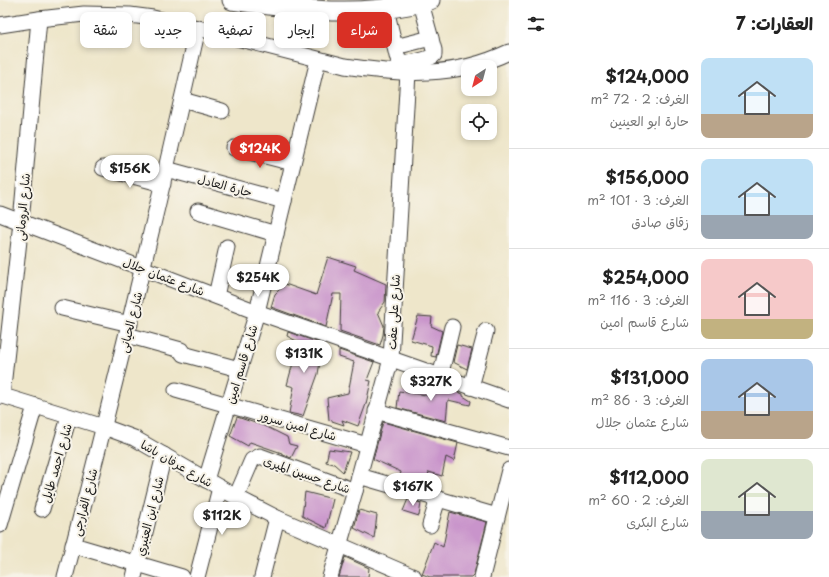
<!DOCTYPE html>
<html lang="ar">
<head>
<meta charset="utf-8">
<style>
  :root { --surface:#fff; --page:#f6f6f6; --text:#222; --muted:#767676; --line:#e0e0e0; --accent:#d93025 }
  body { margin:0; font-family:"Playpen Sans","Playpen Sans Arabic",sans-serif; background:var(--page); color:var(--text); direction:rtl; height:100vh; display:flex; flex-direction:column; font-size:15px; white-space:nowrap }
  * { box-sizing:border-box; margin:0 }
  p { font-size:13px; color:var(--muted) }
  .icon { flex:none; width:22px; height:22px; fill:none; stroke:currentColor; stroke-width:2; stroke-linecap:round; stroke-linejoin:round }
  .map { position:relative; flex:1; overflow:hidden; direction:ltr }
  .sheet { display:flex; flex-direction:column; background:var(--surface); width:320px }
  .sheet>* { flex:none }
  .banner { position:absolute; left:12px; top:12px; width:380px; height:36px; direction:rtl; display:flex; gap:8px }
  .needle { width:26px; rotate:216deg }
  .tools { position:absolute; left:461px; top:60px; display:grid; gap:8px }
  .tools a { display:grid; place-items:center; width:36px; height:36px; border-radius:8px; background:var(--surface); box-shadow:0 2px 6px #0003; font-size:20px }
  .price { position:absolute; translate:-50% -34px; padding:0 9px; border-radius:14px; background:#fff; color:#222; font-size:13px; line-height:26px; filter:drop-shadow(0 1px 2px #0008) }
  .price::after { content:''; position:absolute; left:50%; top:24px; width:12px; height:9px; margin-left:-6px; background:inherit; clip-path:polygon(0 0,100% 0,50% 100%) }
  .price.on { background:var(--accent); color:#fff }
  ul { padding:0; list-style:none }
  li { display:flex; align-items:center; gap:12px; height:100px; padding:0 16px }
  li+li { border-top:1px solid var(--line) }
  li span { display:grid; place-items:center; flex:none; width:112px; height:80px; border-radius:8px; color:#555 }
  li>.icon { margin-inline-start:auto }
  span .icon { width:48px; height:48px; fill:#fffc; stroke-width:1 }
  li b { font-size:17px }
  h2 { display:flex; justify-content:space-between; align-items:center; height:48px; padding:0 16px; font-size:17px }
  .pill { padding:0 14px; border-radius:8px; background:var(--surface); box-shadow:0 2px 6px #0003; font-size:14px; line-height:36px }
  .pill.on { background:var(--accent); color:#fff }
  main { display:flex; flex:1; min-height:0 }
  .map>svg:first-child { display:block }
  .building { fill:#c994cb }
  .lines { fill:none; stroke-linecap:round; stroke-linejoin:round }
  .minor-casing { stroke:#3c3a36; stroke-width:17 }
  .major-casing { stroke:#3c3a36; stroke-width:21 }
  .minor { stroke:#fff; stroke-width:15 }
  .major { stroke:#fff; stroke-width:19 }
  .labels { text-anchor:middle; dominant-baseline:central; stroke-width:4; stroke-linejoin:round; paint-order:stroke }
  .street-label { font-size:12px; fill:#1c1c1c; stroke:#f7f3e8 }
</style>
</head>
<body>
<main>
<section class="sheet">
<h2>العقارات: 7<svg class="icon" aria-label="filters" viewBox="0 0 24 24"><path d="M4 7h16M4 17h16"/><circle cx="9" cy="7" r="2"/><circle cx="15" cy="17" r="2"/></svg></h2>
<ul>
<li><span style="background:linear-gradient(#bfe0f5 70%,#b9a48a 0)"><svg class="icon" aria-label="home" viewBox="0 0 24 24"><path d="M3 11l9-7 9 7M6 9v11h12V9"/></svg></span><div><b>$124,000</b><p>الغرف: 2 · 72 m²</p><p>حارة ابو العينين</p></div></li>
<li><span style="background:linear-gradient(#bfe0f5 70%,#9aa5b1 0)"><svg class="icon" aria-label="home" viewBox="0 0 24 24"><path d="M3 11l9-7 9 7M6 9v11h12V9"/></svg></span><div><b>$156,000</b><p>الغرف: 3 · 101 m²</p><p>زقاق صادق</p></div></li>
<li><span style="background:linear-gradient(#f6c9c9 75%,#c2b280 0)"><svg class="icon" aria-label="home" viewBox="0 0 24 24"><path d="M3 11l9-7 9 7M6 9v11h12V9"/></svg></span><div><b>$254,000</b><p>الغرف: 3 · 116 m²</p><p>شارع قاسم امين</p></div></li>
<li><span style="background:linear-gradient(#a9c7e8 65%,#b9a48a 0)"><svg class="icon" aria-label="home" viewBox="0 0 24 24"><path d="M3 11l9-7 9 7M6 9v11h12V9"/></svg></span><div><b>$131,000</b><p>الغرف: 3 · 86 m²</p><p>شارع عثمان جلال</p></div></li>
<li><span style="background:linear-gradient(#dfe7d0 65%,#9aa5b1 0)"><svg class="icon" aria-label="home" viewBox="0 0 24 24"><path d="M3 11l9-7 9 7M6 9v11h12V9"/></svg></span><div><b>$112,000</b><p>الغرف: 2 · 60 m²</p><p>شارع البكرى</p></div></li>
</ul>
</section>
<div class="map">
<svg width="509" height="577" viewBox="0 0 509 577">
  <rect width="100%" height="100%" fill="#f7f3e8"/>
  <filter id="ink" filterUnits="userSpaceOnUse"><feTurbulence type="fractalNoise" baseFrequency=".025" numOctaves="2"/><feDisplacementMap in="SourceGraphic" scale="8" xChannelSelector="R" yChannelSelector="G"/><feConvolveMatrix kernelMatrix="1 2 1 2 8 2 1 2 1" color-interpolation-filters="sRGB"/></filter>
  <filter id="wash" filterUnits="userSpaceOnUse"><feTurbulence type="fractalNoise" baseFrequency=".012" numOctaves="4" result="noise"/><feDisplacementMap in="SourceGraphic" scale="16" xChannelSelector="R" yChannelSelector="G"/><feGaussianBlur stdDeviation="0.9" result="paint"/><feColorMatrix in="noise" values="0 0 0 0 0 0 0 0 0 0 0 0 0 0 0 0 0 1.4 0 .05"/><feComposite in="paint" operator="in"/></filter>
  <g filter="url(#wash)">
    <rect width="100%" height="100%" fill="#eee6ca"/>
    <g id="blocks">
      <g class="building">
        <polygon points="328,257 356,266 354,270 386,284 385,302 378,312 384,326 383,335 380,345 340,331 341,294 333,294 326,327 271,307 275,294 285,284 316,295"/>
        <polygon points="418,316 432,317 431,326 442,331 436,357 431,356 432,346 411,340"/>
        <polygon points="288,332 323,344 318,374 303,416 289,413 294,387 287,385 293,363 299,365 304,345 287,336"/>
        <polygon points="457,345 472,349 467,369 453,362"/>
        <polygon points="339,350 374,362 367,380 371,381 366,404 358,426 342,420 344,425 329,420 327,398 348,393 354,362 339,357"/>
        <polygon points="436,385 452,391 452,390 463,394 463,396 471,401 470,405 448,400 446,421 397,408 399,391 433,396"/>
        <polygon points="237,417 267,427 287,437 289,444 297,446 291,458 282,454 282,453 250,442 248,446 230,436"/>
        <polygon points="383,422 458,443 454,461 446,457 442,476 429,472 425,486 410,482 410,479 400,476 401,472 373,459"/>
        <polygon points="329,449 350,452 343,472 334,464 326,462"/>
        <polygon points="305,492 333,499 326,528 302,516"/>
        <polygon points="408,499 421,503 419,516 403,511"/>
        <polygon points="359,510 377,515 374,538 354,528"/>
        <polygon points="450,512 487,522 474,574 471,577 430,577 422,574 434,542 443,547"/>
        <polygon points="345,557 369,568 368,577 339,577"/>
      </g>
    </g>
  </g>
  <g filter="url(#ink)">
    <use href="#blocks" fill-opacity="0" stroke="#3c3a36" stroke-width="1"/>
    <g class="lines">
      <g class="minor-casing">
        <g id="minor">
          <path d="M386,9L397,56C398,59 400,62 403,63C409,64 431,59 434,55V50L421,3"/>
          <path d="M0,25L39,19L84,14L130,15L153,18L198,28L345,66C403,75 454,78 509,52"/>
          <polyline points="395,47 431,38"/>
          <polyline points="182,100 222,111"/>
          <polyline points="234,148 293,163"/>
          <polyline points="103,168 163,184"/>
          <polyline points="166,169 284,201"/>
          <polyline points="198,211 276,234"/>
          <polyline points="0,214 257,312 509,400"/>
          <polyline points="216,296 227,247"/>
          <polyline points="62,308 130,324"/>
          <polyline points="127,335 181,350"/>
          <polyline points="183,354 239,369"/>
          <polyline points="440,377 452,327"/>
          <polyline points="471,387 486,331"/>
          <polyline points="176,390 367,445"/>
          <polyline points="0,395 104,427 134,438 236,497 277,518 414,577"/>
          <polyline points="2,396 21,222 39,19"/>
          <polyline points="376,411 509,448"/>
          <polyline points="359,476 497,516"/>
          <polyline points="206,480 257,312 318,60"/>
          <polyline points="236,497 252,460 260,456 355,491"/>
          <polyline points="42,509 69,417"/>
          <polyline points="0,525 35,406"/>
          <polyline points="430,525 438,499"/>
          <polyline points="73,545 182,577"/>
          <path d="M65,577C113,395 157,212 198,28"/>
          <polyline points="134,577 164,455"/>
          <polyline points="197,577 220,488"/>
          <polyline points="262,577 277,518"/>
          <polyline points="330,577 355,491 391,359 408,73"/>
          <polyline points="482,577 509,470"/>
        </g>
      </g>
      <g class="major-casing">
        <path id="major" d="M232,0C301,10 361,19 430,0"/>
      </g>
      <use href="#minor" class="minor"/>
      <use href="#major" class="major"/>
    </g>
  </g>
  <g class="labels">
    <g class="street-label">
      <text transform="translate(225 185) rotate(15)">حارة العادل</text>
      <text transform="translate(22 207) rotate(-85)">شارع الرومانى</text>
      <text transform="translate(164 276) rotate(21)">شارع عثمان جلال</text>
      <text transform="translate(393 312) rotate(-87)">شارع على عفت</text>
      <text transform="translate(130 322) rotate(-76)">شارع الحيانى</text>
      <text transform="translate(241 364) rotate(-73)">شارع قاسم امين</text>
      <text transform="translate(298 425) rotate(16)">شارع امين سرور</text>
      <text transform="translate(56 463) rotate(-74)">شارع احمد طايل</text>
      <text transform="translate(177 463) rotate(30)">شارع عرفان باشا</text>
      <text transform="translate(307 474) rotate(19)">شارع حسين الميرى</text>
      <text transform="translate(84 502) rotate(-75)">شارع الفرارجى</text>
      <text transform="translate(149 516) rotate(-76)">شارع ابن العنبري</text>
    </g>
  </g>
</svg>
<div class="tools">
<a><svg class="needle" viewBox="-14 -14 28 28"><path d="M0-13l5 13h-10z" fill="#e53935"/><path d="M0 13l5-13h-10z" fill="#767676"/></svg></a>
<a><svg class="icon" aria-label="locate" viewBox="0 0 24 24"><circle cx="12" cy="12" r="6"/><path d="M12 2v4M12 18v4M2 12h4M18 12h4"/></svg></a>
</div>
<b class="price on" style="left:260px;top:169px">$124K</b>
<b class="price" style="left:130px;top:189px">$156K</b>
<b class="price" style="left:258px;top:298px">$254K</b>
<b class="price" style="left:304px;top:374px">$131K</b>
<b class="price" style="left:431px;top:402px">$327K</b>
<b class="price" style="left:413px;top:507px">$167K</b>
<b class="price" style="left:222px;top:536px">$112K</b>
<div class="banner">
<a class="pill on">شراء</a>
<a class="pill">إيجار</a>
<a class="pill">تصفية</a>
<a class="pill">جديد</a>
<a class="pill">شقة</a>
</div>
</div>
</main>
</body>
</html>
